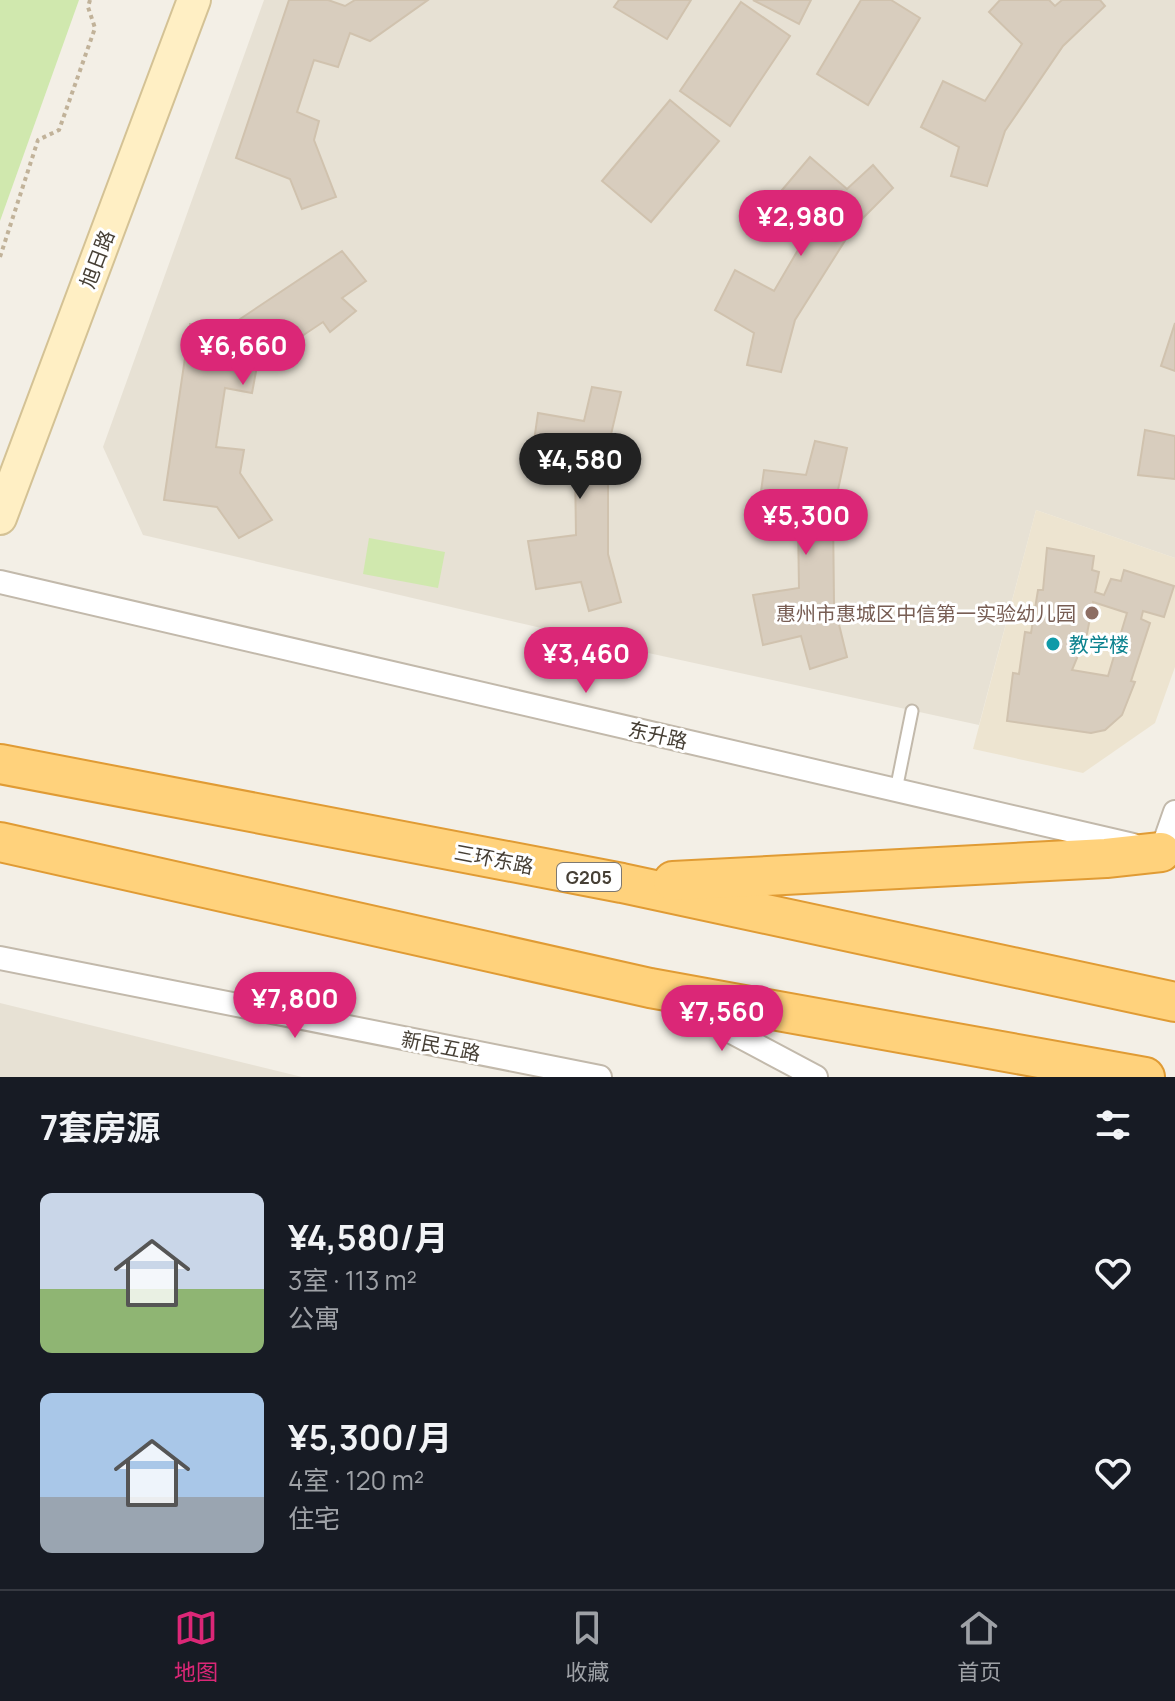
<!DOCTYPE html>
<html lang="zh">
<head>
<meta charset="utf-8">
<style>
  :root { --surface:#171b24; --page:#242831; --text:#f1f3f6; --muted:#9ea1a6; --line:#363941; --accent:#db2777 }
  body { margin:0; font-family:Manrope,"Noto Sans SC",sans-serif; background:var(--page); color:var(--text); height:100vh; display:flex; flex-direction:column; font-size:30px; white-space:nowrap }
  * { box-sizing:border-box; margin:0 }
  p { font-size:26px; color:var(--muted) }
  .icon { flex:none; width:44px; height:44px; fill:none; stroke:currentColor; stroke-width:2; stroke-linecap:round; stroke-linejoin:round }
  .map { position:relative; height:1077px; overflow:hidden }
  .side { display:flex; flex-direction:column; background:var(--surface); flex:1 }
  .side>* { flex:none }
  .price { position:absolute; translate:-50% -68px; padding:0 18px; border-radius:28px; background:var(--accent); color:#fff; font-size:26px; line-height:52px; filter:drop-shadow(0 2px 4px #0008) }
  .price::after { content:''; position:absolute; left:50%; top:48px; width:24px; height:18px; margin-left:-12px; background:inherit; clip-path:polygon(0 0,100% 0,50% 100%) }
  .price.active { background:#222; color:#fff }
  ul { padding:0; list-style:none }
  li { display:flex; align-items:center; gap:24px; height:200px; padding:0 40px }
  li span { display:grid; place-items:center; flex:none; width:224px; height:160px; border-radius:12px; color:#555 }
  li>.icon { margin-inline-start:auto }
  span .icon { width:96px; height:96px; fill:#fffc; stroke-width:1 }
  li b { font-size:34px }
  h2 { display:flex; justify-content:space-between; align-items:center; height:96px; padding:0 40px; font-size:34px }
  .tab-bar { display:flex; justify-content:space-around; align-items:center; height:112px; border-top:2px solid var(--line); background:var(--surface); font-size:22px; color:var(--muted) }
  .tab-bar a { display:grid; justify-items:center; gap:4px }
  .tab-bar .active { color:var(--accent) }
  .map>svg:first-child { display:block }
  .residential { fill:#e7e1d4 }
  .education { fill:#ede4d0 }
  .green { fill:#d0e8ae }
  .building { fill:#d8cdbe; stroke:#d0c2ae; stroke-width:2; fill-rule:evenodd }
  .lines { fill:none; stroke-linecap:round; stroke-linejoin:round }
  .service-casing { stroke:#c2b9ab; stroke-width:15 }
  .minor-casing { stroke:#c2b9ab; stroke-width:26 }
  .secondary-casing { stroke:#d4c295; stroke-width:36 }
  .trunk-casing { stroke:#e09b34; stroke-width:42 }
  .path { stroke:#c1b299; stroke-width:4; stroke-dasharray:4 4; stroke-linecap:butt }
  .service { stroke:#fff; stroke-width:11 }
  .minor { stroke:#fff; stroke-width:22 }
  .secondary { stroke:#ffefc4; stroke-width:32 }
  .trunk { stroke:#ffd27c; stroke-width:38 }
  .education-dot { fill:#8d6e63; stroke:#fff; stroke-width:3 }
  .culture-dot { fill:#0f9aa8; stroke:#fff; stroke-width:3 }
  .labels { text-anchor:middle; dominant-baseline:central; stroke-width:6; stroke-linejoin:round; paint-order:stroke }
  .shield { fill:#fff; stroke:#7e7972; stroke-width:2 }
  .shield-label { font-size:18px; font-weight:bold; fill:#463f35 }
  .street-label { font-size:20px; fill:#463f35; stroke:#fff }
  .education-label { font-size:20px; fill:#785e54; stroke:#fff; text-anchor:end }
  .culture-label { font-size:20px; fill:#0d838f; stroke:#fff; text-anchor:start }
</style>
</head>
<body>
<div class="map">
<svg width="1175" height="1077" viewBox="0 0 1175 1077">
  <rect width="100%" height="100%" fill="#f3efe6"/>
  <g class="residential">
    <polygon points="264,0 1175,0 1175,558 1036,510 979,725 653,654 143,535 103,447"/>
    <polygon points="0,1003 302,1077 0,1077"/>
  </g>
  <polygon class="education" points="1036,510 1175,558 1175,667 1155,723 1083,773 973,749"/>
  <g class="green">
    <polygon points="0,0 79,0 0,221"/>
    <polygon points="369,538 445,552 438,588 363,574"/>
  </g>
  <g class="building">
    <polygon points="289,0 328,0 345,6 355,0 428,0 370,41 350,33 338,67 314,60 297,112 319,121 314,140 336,197 302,209 290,179 236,158"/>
    <polygon points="619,0 691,0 667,39 614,7"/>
    <polygon points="753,0 811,0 799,24"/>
    <polygon points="861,0 891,0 920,18 868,105 817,74"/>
    <polygon points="1000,0 1049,0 1055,6 1062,0 1100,0 1105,6 1063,46 1005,131 987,186 951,176 959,147 921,127 943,81 985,101 1022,44 989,12"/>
    <polygon points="741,2 790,36 730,126 680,91"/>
    <polygon points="670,100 719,141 651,222 602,181"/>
    <polygon points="810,157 847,189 873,165 893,188 853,228 795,320 781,372 747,365 754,333 715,310 735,270 774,291 812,226 777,196"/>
    <polygon points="342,251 366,281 342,298 356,311 330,332 323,322 257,366 252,393 225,388 216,447 244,450 240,473 272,520 239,538 217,507 164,500 190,324 228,327"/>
    <polygon points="1175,323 1175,371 1161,366"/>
    <polygon points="592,387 621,392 608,447 608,554 621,602 589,611 581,582 536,589 528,541 576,535 575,467 531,462 538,413 584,421"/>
    <polygon points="1145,430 1175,436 1175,479 1138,475"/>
    <polygon points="815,441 847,448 833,513 834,604 847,657 810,669 801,636 763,645 753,595 799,588 798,524 757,520 764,470 806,475"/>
    <path d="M1047,548L1094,556L1092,570L1099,572L1095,592L1104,595L1111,579L1121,581L1124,570L1174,586L1164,617L1143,611L1141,619L1150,623L1131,681L1135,682L1122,715L1105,730L1091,733L1007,721L1013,673L1019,674L1025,632L1031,633L1038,590H1043ZM1093,602L1127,613L1108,676L1072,670L1087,634Z"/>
  </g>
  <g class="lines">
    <g class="service-casing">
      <polyline id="service" points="896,790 912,711"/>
    </g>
    <g class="minor-casing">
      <g id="minor">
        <polyline points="0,582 1133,845"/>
        <polyline points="1161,852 1175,812"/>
        <polyline points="0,958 600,1077"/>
        <polyline points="679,1004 816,1077"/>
      </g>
    </g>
    <g class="secondary-casing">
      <polyline id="secondary" points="0,518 194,0"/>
    </g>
    <g class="trunk-casing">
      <g id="trunk">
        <polyline points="0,764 622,883 1175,1002"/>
        <polyline points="0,842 650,988 1145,1077"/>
        <polyline points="673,881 1106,858 1161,852"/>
      </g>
    </g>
    <polyline class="path" points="0,257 38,140 59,130 95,28 88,7 90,0"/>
    <use href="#service" class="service"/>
    <use href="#minor" class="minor"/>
    <use href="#secondary" class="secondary"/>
    <use href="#trunk" class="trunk"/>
  </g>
  <circle class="education-dot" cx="1092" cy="613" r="8"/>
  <circle class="culture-dot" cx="1053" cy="644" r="8"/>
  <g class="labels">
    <rect class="shield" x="557" y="863" width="64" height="28" rx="6"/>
    <g class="shield-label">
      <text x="589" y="877">G205</text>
    </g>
    <g class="street-label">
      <text transform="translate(97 259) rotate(-69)">旭日路</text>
      <text transform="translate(658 735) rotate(13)">东升路</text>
      <text transform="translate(494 859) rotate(11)">三环东路</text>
      <text transform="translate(441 1046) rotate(11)">新民五路</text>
    </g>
    <g class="education-label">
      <text x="1076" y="613">惠州市惠城区中信第一实验幼儿园</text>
    </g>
    <g class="culture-label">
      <text x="1069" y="644">教学楼</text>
    </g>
  </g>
</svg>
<b class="price" style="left:801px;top:258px">¥2,980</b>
<b class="price" style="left:243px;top:387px">¥6,660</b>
<b class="price active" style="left:580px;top:501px">¥4,580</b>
<b class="price" style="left:806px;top:557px">¥5,300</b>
<b class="price" style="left:586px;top:695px">¥3,460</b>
<b class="price" style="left:295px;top:1040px">¥7,800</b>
<b class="price" style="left:722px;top:1053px">¥7,560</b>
</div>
<section class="side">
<h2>7套房源<svg class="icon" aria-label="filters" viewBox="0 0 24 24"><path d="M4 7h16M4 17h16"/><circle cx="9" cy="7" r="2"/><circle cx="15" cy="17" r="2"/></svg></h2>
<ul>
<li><span style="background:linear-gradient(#c9d6e8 60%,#8fb573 0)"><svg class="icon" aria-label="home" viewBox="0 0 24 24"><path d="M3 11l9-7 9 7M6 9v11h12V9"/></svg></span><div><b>¥4,580/月</b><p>3室 · 113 m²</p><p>公寓</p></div><svg class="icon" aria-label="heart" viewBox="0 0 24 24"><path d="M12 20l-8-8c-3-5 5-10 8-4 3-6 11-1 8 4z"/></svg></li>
<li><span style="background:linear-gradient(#a9c7e8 65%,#9aa5b1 0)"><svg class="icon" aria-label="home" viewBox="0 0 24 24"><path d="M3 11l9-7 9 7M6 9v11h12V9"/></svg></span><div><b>¥5,300/月</b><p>4室 · 120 m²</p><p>住宅</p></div><svg class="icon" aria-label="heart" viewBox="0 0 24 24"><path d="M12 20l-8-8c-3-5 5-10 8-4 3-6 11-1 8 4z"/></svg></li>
</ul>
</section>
<nav class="tab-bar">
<a class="active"><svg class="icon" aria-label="map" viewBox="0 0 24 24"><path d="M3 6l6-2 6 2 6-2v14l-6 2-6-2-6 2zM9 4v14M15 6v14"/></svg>地图</a>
<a><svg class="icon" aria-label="saved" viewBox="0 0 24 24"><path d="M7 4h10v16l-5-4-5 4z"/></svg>收藏</a>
<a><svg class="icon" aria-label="home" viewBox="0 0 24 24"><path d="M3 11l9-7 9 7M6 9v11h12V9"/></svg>首页</a>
</nav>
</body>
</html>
